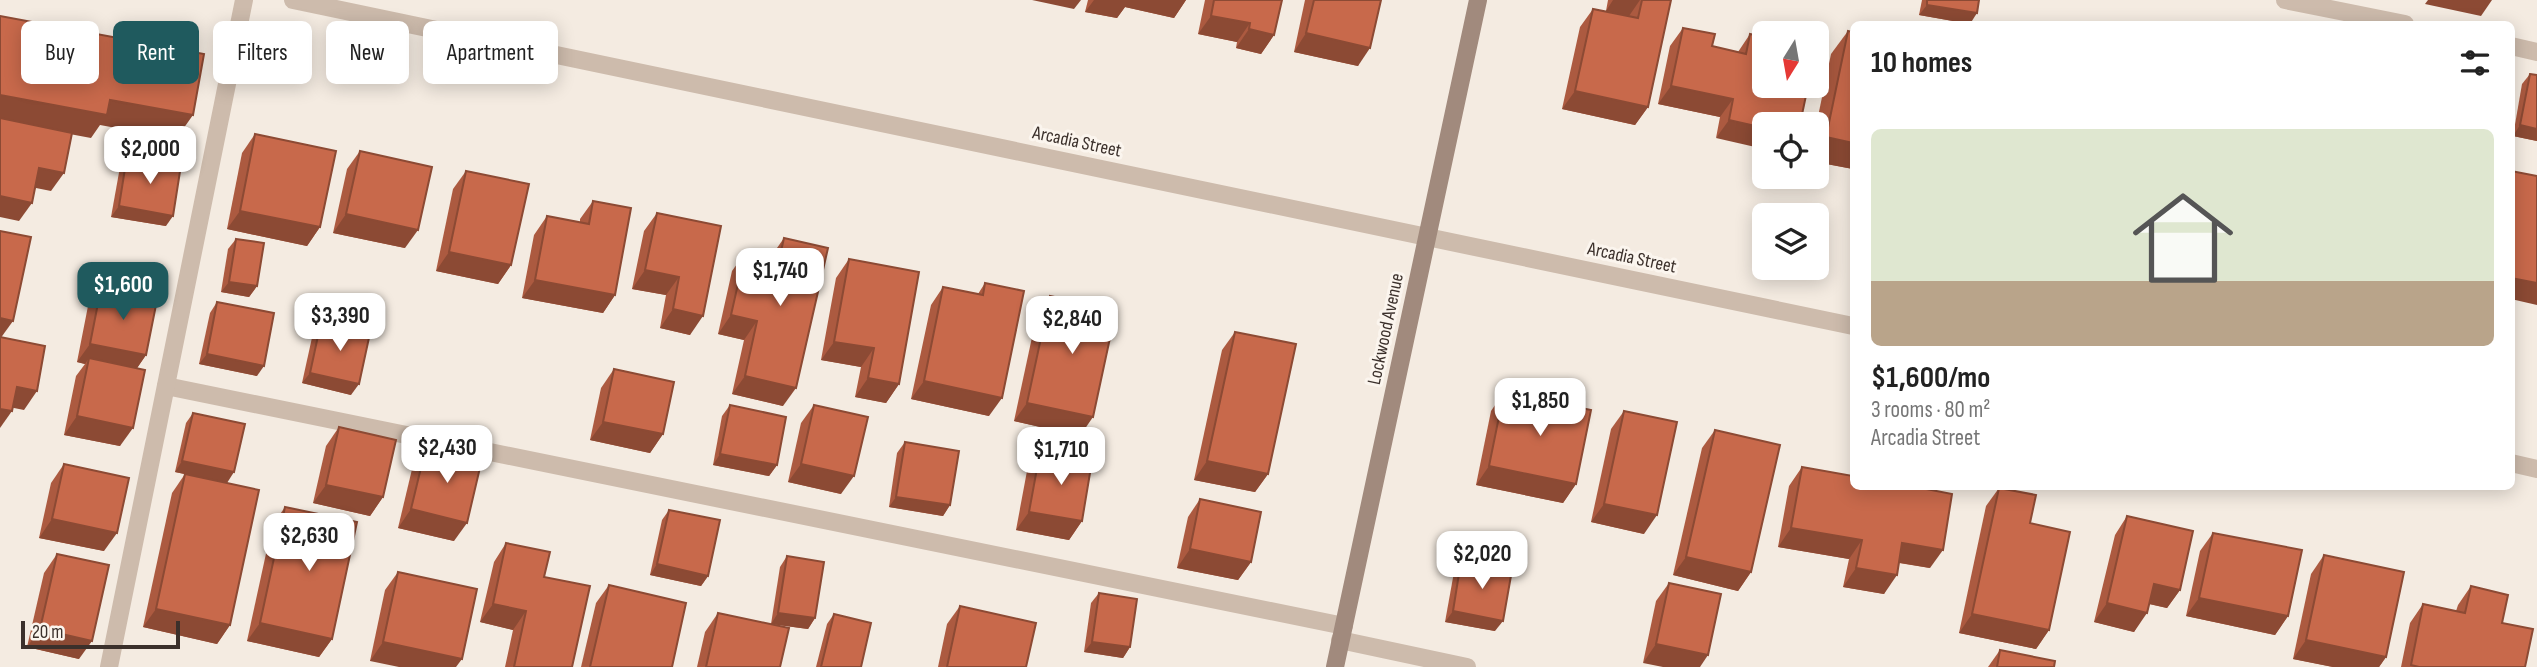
<!DOCTYPE html>
<html lang="en">
<head>
<meta charset="utf-8">
<style>
  :root { --surface:#fff; --page:#f2f2f2; --text:#222; --muted:#767676; --line:#e0e0e0; --accent:#1f5a5e }
  body { margin:0; font-family:"Sofia Sans Condensed",sans-serif; background:var(--page); color:var(--text); height:100vh; display:flex; flex-direction:column; font-size:26px; white-space:nowrap }
  * { box-sizing:border-box; margin:0 }
  p { font-size:23px; color:var(--muted) }
  .icon { flex:none; width:38px; height:38px; fill:none; stroke:currentColor; stroke-width:2; stroke-linecap:round; stroke-linejoin:round }
  .map { position:relative; flex:1; overflow:hidden }
  .details { position:absolute; left:1850px; top:21px; width:665px; height:469px; display:flex; flex-direction:column; background:var(--surface); border-radius:10px; box-shadow:0 4px 18px #0003 }
  .details>* { flex:none }
  .banner { position:absolute; left:21px; top:21px; width:665px; height:63px; display:flex; gap:14px }
  .needle { width:46px; rotate:191deg }
  .tools { position:absolute; left:1752px; top:21px; display:grid; gap:14px }
  .tools a { display:grid; place-items:center; width:77px; height:77px; border-radius:10px; background:var(--surface); box-shadow:0 4px 18px #0003; font-size:35px }
  .scale { position:absolute; left:21px; bottom:18px; width:159px; box-sizing:border-box; padding-left:7px; border:4px solid #3b302b; border-top:0; font-size:19px; line-height:24px; white-space:nowrap; color:#3b302b; -webkit-text-stroke:5px #fbf5ee; paint-order:stroke }
  .price { position:absolute; translate:-50% -60px; padding:0 16px; border-radius:14px; background:#fff; color:#222; font-size:23px; line-height:46px; filter:drop-shadow(0 2px 4px #0008) }
  .price::after { content:''; position:absolute; left:50%; top:42px; width:21px; height:16px; margin-left:-10px; background:inherit; clip-path:polygon(0 0,100% 0,50% 100%) }
  .price.on { background:var(--accent); color:#fff }
  ul { padding:0; list-style:none }
  li { display:grid; align-content:center; gap:14px; height:371px; padding:0 21px }
  li+li { border-top:2px solid var(--line) }
  li span { display:grid; place-items:center; height:217px; border-radius:10px; color:#555 }
  li>.icon { margin-inline-start:auto }
  span .icon { width:126px; height:126px; fill:#fffc; stroke-width:1 }
  li b { font-size:30px }
  h2 { display:flex; justify-content:space-between; align-items:center; height:84px; padding:0 21px; font-size:30px }
  .tag { padding:0 24px; border-radius:10px; background:var(--surface); box-shadow:0 4px 18px #0003; font-size:24px; line-height:63px }
  .tag.on { background:var(--accent); color:#fff }
  .map>svg:first-child { display:block }
  .lines { fill:none; stroke-linecap:round; stroke-linejoin:round }
  .lane { stroke:#cdbbac; stroke-width:18 }
  .street { stroke:#cdbbac; stroke-width:18 }
  .secondary { stroke:#a18a7d; stroke-width:18 }
  .wall { fill:#ac5a40 }
  .shaded-wall { fill:#8c4a34 }
  .building { fill:#c8694b; stroke:#8c4a34; stroke-width:2 }
  .labels { text-anchor:middle; dominant-baseline:central; stroke-width:6; stroke-linejoin:round; paint-order:stroke }
  .street-label { font-size:19px; fill:#3b302b; stroke:#fbf5ee }
</style>
</head>
<body>
<div class="map">
<svg width="2537" height="667" viewBox="0 0 2537 667">
  <rect width="100%" height="100%" fill="#f4ebe1"/>
  <g class="lines">
    <g class="lane">
      <polyline points="2285,0 2405,24"/>
      <polyline points="2511,46 2537,52"/>
      <polyline points="166,386 1344,626"/>
      <polyline points="109,667 244,0"/>
    </g>
    <g class="street">
      <polyline points="293,0 1853,326"/>
      <polyline points="2511,463 2537,469"/>
      <polyline points="1340,640 1467,667"/>
    </g>
    <polyline class="secondary" points="1335,667 1478,0"/>
  </g>
  <g class="wall">
    <polygon points="1088,0 1186,0 1174,18 1125,7 1117,18 1085,12"/>
    <polygon points="1205,0 1282,0 1274,35 1261,54 1236,48 1237,42 1198,34"/>
    <polygon points="1305,0 1381,0 1358,66 1294,52"/>
    <polygon points="1608,0 1671,0 1648,107 1635,125 1562,109 1580,27 1593,9 1629,16 1606,11"/>
    <polygon points="1922,0 1979,0 1970,24 1919,15"/>
    <polygon points="1683,28 1712,46 1738,52 1750,34 1764,86 1716,138 1720,117 1658,104 1670,46"/>
    <polygon points="1848,31 1853,169 1816,162 1816,126 1831,54"/>
    <polygon points="2530,74 2537,75 2537,141 2513,136 2522,84"/>
    <polygon points="255,134 320,227 307,246 227,229 242,153"/>
    <polygon points="360,151 405,248 333,233 347,169"/>
    <polygon points="127,156 166,226 111,217 120,167"/>
    <polygon points="466,171 511,265 498,284 436,271 453,189"/>
    <polygon points="593,201 615,295 603,313 522,298 534,235 547,216 580,222 580,219"/>
    <polygon points="657,213 721,226 690,335 660,328 666,295 632,289 644,231"/>
    <polygon points="784,238 783,406 732,394 744,340 718,334 732,271 745,253 770,258"/>
    <polygon points="236,239 257,286 249,297 221,292 228,249"/>
    <polygon points="849,259 899,384 886,403 855,397 861,367 821,360 836,278"/>
    <polygon points="985,283 989,416 911,399 931,305 943,287 978,294"/>
    <polygon points="101,288 146,355 137,368 120,446 64,435 76,376 85,364 77,362 88,306"/>
    <polygon points="1050,296 1080,436 1014,421 1037,314"/>
    <polygon points="217,302 257,376 199,364 210,313"/>
    <polygon points="321,322 351,395 302,383 313,333"/>
    <polygon points="1235,332 1268,474 1255,492 1194,480 1222,350"/>
    <polygon points="614,369 663,434 650,453 590,440 601,388"/>
    <polygon points="1504,392 1576,484 1563,503 1476,485 1491,411"/>
    <polygon points="730,405 777,465 769,476 713,465 722,416"/>
    <polygon points="814,405 841,494 788,482 801,423"/>
    <polygon points="1624,411 1644,534 1591,522 1611,429"/>
    <polygon points="193,413 227,483 175,472 186,423"/>
    <polygon points="339,427 383,497 370,516 313,503 326,446"/>
    <polygon points="1715,430 1751,572 1738,591 1673,575 1702,448"/>
    <polygon points="905,442 950,505 943,516 889,507 897,453"/>
    <polygon points="426,447 454,541 398,528 413,465"/>
    <polygon points="1040,452 1082,521 1069,540 1016,530 1027,471"/>
    <polygon points="64,464 104,551 39,538 51,483"/>
    <polygon points="1802,467 1930,568 1899,563 1884,594 1843,587 1849,559 1778,547 1789,486"/>
    <polygon points="185,474 230,625 217,644 143,627 172,493"/>
    <polygon points="1999,488 2030,523 2049,630 2036,649 1959,633 1986,506"/>
    <polygon points="1200,499 1251,562 1238,580 1177,568 1188,517"/>
    <polygon points="285,507 332,639 319,657 247,641 272,526"/>
    <polygon points="669,510 708,576 701,586 650,575 662,520"/>
    <polygon points="2127,516 2180,590 2167,608 2149,604 2134,632 2094,622 2115,535"/>
    <polygon points="2213,533 2288,616 2275,635 2186,616 2200,551"/>
    <polygon points="506,543 544,577 572,667 505,667 513,630 480,622 494,562"/>
    <polygon points="57,554 79,659 27,647 44,573"/>
    <polygon points="2324,555 2386,657 2379,667 2333,667 2293,659 2311,574"/>
    <polygon points="787,556 815,618 808,629 771,624 780,567"/>
    <polygon points="1461,561 1495,631 1445,622 1454,572"/>
    <polygon points="398,572 462,659 370,661 385,590"/>
    <polygon points="1669,583 1721,594 1643,663 1656,601"/>
    <polygon points="609,585 672,667 581,667 596,603"/>
    <polygon points="2471,586 2502,623 2525,667 2401,667 2410,623 2423,604 2456,611 2458,605"/>
    <polygon points="1099,593 1130,647 1123,658 1084,652 1091,603"/>
    <polygon points="960,606 1026,667 938,667 947,624"/>
    <polygon points="718,613 780,667 697,667 705,632"/>
    <polygon points="834,614 861,667 816,667 827,624"/>
    <polygon points="2000,650 2054,667 1988,667"/>
  </g>
  <g class="shaded-wall">
    <polygon points="1032,0 1081,0 1074,9"/>
    <polygon points="1094,0 1186,0 1174,18 1125,7 1117,18 1085,12"/>
    <polygon points="1613,0 1640,0 1629,16 1606,11"/>
    <polygon points="2428,0 2492,0 2481,16 2425,4"/>
    <polygon points="1927,5 1977,13 1970,24 1919,15"/>
    <polygon points="1211,16 1250,23 1237,42 1198,34"/>
    <polygon points="1249,29 1274,35 1261,54 1236,48"/>
    <polygon points="1306,33 1370,48 1358,66 1294,52"/>
    <polygon points="1671,86 1733,99 1720,117 1658,104"/>
    <polygon points="1575,91 1648,107 1635,125 1562,109"/>
    <polygon points="0,95 110,100 193,115 176,139 100,125 91,138 0,121"/>
    <polygon points="1729,120 1764,128 1764,149 1716,138"/>
    <polygon points="2520,125 2537,129 2537,141 2513,136"/>
    <polygon points="1826,137 1853,143 1853,169 1816,162 1816,150"/>
    <polygon points="39,168 64,173 51,191 26,186"/>
    <polygon points="0,196 32,203 19,221 0,217"/>
    <polygon points="119,206 173,216 166,226 111,217"/>
    <polygon points="240,211 320,227 307,246 227,229"/>
    <polygon points="346,214 418,230 405,248 333,233"/>
    <polygon points="449,252 511,265 498,284 436,271"/>
    <polygon points="645,270 679,277 666,295 632,289"/>
    <polygon points="2511,278 2537,283 2537,305 2511,299"/>
    <polygon points="535,280 615,295 603,313 522,298"/>
    <polygon points="229,282 257,286 249,297 221,292"/>
    <polygon points="673,309 703,316 690,335 660,328"/>
    <polygon points="731,315 757,321 744,340 718,334"/>
    <polygon points="0,318 13,321 0,339"/>
    <polygon points="834,342 874,348 861,367 821,360"/>
    <polygon points="90,344 146,355 133,374 89,358 85,364 77,362"/>
    <polygon points="207,354 264,366 257,376 199,364"/>
    <polygon points="310,373 359,384 351,395 302,383"/>
    <polygon points="745,376 796,388 783,406 732,394"/>
    <polygon points="868,378 899,384 886,403 855,397"/>
    <polygon points="924,381 1002,398 989,416 911,399"/>
    <polygon points="17,387 37,391 24,410 4,406"/>
    <polygon points="1027,403 1093,417 1080,436 1014,421"/>
    <polygon points="0,409 12,411 0,428"/>
    <polygon points="77,416 133,428 120,446 64,435"/>
    <polygon points="603,422 663,434 650,453 590,440"/>
    <polygon points="720,454 777,465 769,476 713,465"/>
    <polygon points="182,461 234,472 227,483 175,472"/>
    <polygon points="1207,461 1268,474 1255,492 1194,480"/>
    <polygon points="801,464 854,476 841,494 788,482"/>
    <polygon points="1489,466 1576,484 1563,503 1476,485"/>
    <polygon points="326,485 383,497 370,516 313,503"/>
    <polygon points="896,497 950,505 943,516 889,507"/>
    <polygon points="1604,504 1657,515 1644,534 1591,522"/>
    <polygon points="411,509 467,523 454,541 398,528"/>
    <polygon points="1029,512 1082,521 1069,540 1016,530"/>
    <polygon points="52,519 117,533 104,551 39,538"/>
    <polygon points="1791,528 1862,540 1849,559 1778,547"/>
    <polygon points="1902,543 1943,550 1930,568 1889,561"/>
    <polygon points="1190,549 1251,562 1238,580 1177,568"/>
    <polygon points="1686,557 1751,572 1738,591 1673,575"/>
    <polygon points="657,564 708,576 701,586 650,575"/>
    <polygon points="1856,568 1897,575 1884,594 1843,587"/>
    <polygon points="2154,584 2180,590 2167,608 2141,602"/>
    <polygon points="2199,598 2288,616 2275,635 2186,616"/>
    <polygon points="2107,603 2147,613 2134,632 2094,622"/>
    <polygon points="493,604 526,611 513,630 480,622"/>
    <polygon points="156,609 230,625 217,644 143,627"/>
    <polygon points="1453,611 1503,621 1495,631 1445,622"/>
    <polygon points="778,613 815,618 808,629 771,624"/>
    <polygon points="1972,614 2049,630 2036,649 1959,633"/>
    <polygon points="260,623 332,639 319,657 247,641"/>
    <polygon points="40,629 92,641 79,659 27,647"/>
    <polygon points="2306,640 2386,657 2379,667 2333,667 2293,659"/>
    <polygon points="383,642 462,659 456,667 399,667 370,661"/>
    <polygon points="1092,642 1130,647 1123,658 1084,652"/>
    <polygon points="1656,644 1708,655 1700,667 1663,667 1643,663"/>
  </g>
  <g class="building">
    <polygon points="1214,0 1282,0 1274,35 1249,29 1250,23 1211,16"/>
    <polygon points="1314,0 1381,0 1370,48 1306,33"/>
    <polygon points="1642,0 1671,0 1648,107 1575,91 1593,9 1638,18"/>
    <polygon points="1927,0 1979,0 1977,13 1927,5"/>
    <polygon points="0,16 204,54 193,115 110,100 107,115 0,95"/>
    <polygon points="1683,28 1715,34 1712,46 1746,54 1750,34 1764,37 1764,86 1808,86 1800,124 1764,124 1764,128 1729,120 1733,99 1671,86"/>
    <polygon points="1848,31 1853,32 1853,143 1826,137"/>
    <polygon points="2530,74 2537,75 2537,129 2520,125"/>
    <polygon points="0,118 72,133 64,173 39,168 32,203 0,196"/>
    <polygon points="255,134 336,151 320,227 240,211"/>
    <polygon points="360,151 432,167 418,230 346,214"/>
    <polygon points="127,156 181,165 173,216 119,206"/>
    <polygon points="466,171 529,184 511,265 449,252"/>
    <polygon points="2511,171 2537,176 2537,283 2511,278"/>
    <polygon points="593,201 631,208 615,295 535,280 547,216 589,224"/>
    <polygon points="657,213 721,226 703,316 673,309 679,277 645,270"/>
    <polygon points="0,231 31,237 13,321 0,318"/>
    <polygon points="784,238 828,248 796,388 745,376 757,321 731,315 745,253 779,260"/>
    <polygon points="236,239 264,243 257,286 229,282"/>
    <polygon points="849,259 919,272 899,384 868,378 874,348 834,342"/>
    <polygon points="985,283 1024,291 1002,398 924,381 943,287 983,295"/>
    <polygon points="101,288 157,300 146,355 90,344"/>
    <polygon points="1050,296 1116,310 1093,417 1027,403"/>
    <polygon points="217,302 274,313 264,366 207,354"/>
    <polygon points="321,322 370,333 359,384 310,373"/>
    <polygon points="1235,332 1296,344 1268,474 1207,461"/>
    <polygon points="0,337 45,346 37,391 17,387 12,411 0,409"/>
    <polygon points="89,358 145,370 133,428 77,416"/>
    <polygon points="614,369 674,382 663,434 603,422"/>
    <polygon points="1504,392 1591,410 1576,484 1489,466"/>
    <polygon points="730,405 786,417 777,465 720,454"/>
    <polygon points="814,405 868,417 854,476 801,464"/>
    <polygon points="1624,411 1677,422 1657,515 1604,504"/>
    <polygon points="193,413 245,424 234,472 182,461"/>
    <polygon points="339,427 396,440 383,497 326,485"/>
    <polygon points="1715,430 1780,445 1751,572 1686,557"/>
    <polygon points="905,442 959,451 950,505 896,497"/>
    <polygon points="426,447 482,459 467,523 411,509"/>
    <polygon points="1040,452 1092,461 1082,521 1029,512"/>
    <polygon points="64,464 129,478 117,533 52,519"/>
    <polygon points="1802,467 1853,476 1853,486 1911,486 1952,494 1943,550 1902,543 1897,575 1856,568 1862,540 1791,528"/>
    <polygon points="185,474 259,490 230,625 156,609"/>
    <polygon points="1999,488 2036,495 2030,523 2070,532 2049,630 1972,614"/>
    <polygon points="1200,499 1261,512 1251,562 1190,549"/>
    <polygon points="285,507 357,522 332,639 260,623"/>
    <polygon points="669,510 720,520 708,576 657,564"/>
    <polygon points="2127,516 2193,531 2180,590 2154,584 2147,613 2107,603"/>
    <polygon points="2213,533 2302,550 2288,616 2199,598"/>
    <polygon points="506,543 550,552 544,577 590,586 572,667 514,667 526,611 493,604"/>
    <polygon points="57,554 109,565 92,641 40,629"/>
    <polygon points="2324,555 2404,572 2386,657 2306,640"/>
    <polygon points="787,556 824,562 815,618 778,613"/>
    <polygon points="1461,561 1512,570 1503,621 1453,611"/>
    <polygon points="398,572 477,589 462,659 383,642"/>
    <polygon points="1669,583 1721,594 1708,655 1656,644"/>
    <polygon points="609,585 686,603 672,667 590,667"/>
    <polygon points="2471,586 2508,595 2502,623 2533,629 2525,667 2419,667 2411,665 2423,604 2465,613"/>
    <polygon points="1099,593 1137,599 1130,647 1092,642"/>
    <polygon points="960,606 1036,623 1026,667 947,667"/>
    <polygon points="718,613 789,628 780,667 706,667"/>
    <polygon points="834,614 871,623 861,667 821,667"/>
    <polygon points="2000,650 2055,661 2054,667 1997,667"/>
  </g>
  <g class="labels">
    <g class="street-label">
      <text transform="translate(1077 142) rotate(12)">Arcadia Street</text>
      <text transform="translate(1632 258) rotate(12)">Arcadia Street</text>
      <text transform="translate(1386 329) rotate(-78)">Lockwood Avenue</text>
    </g>
  </g>
</svg>
<div class="tools">
<a><svg class="needle" viewBox="-14 -14 28 28"><path d="M0-13l5 13h-10z" fill="#e53935"/><path d="M0 13l5-13h-10z" fill="#767676"/></svg></a>
<a><svg class="icon" aria-label="locate" viewBox="0 0 24 24"><circle cx="12" cy="12" r="6"/><path d="M12 2v4M12 18v4M2 12h4M18 12h4"/></svg></a>
<a><svg class="icon" aria-label="layers" viewBox="0 0 24 24"><path d="M12 4l9 5-9 5-9-5zM3 14l9 5 9-5"/></svg></a>
</div>
<div class="scale">20 m</div>
<b class="price" style="left:150px;top:186px">$2,000</b>
<b class="price" style="left:780px;top:308px">$1,740</b>
<b class="price on" style="left:123px;top:322px">$1,600</b>
<b class="price" style="left:340px;top:353px">$3,390</b>
<b class="price" style="left:1072px;top:356px">$2,840</b>
<b class="price" style="left:1540px;top:438px">$1,850</b>
<b class="price" style="left:447px;top:485px">$2,430</b>
<b class="price" style="left:1061px;top:487px">$1,710</b>
<b class="price" style="left:309px;top:573px">$2,630</b>
<b class="price" style="left:1482px;top:591px">$2,020</b>
<div class="banner">
<a class="tag">Buy</a>
<a class="tag on">Rent</a>
<a class="tag">Filters</a>
<a class="tag">New</a>
<a class="tag">Apartment</a>
</div>
<section class="details">
<h2>10 homes<svg class="icon" aria-label="filters" viewBox="0 0 24 24"><path d="M4 7h16M4 17h16"/><circle cx="9" cy="7" r="2"/><circle cx="15" cy="17" r="2"/></svg></h2>
<ul>
<li><span style="background:linear-gradient(#dfe7d0 70%,#b9a48a 0)"><svg class="icon" aria-label="home" viewBox="0 0 24 24"><path d="M3 11l9-7 9 7M6 9v11h12V9"/></svg></span><div><b>$1,600/mo</b><p>3 rooms · 80 m²</p><p>Arcadia Street</p></div></li>
</ul>
</section>
</div>
</body>
</html>
